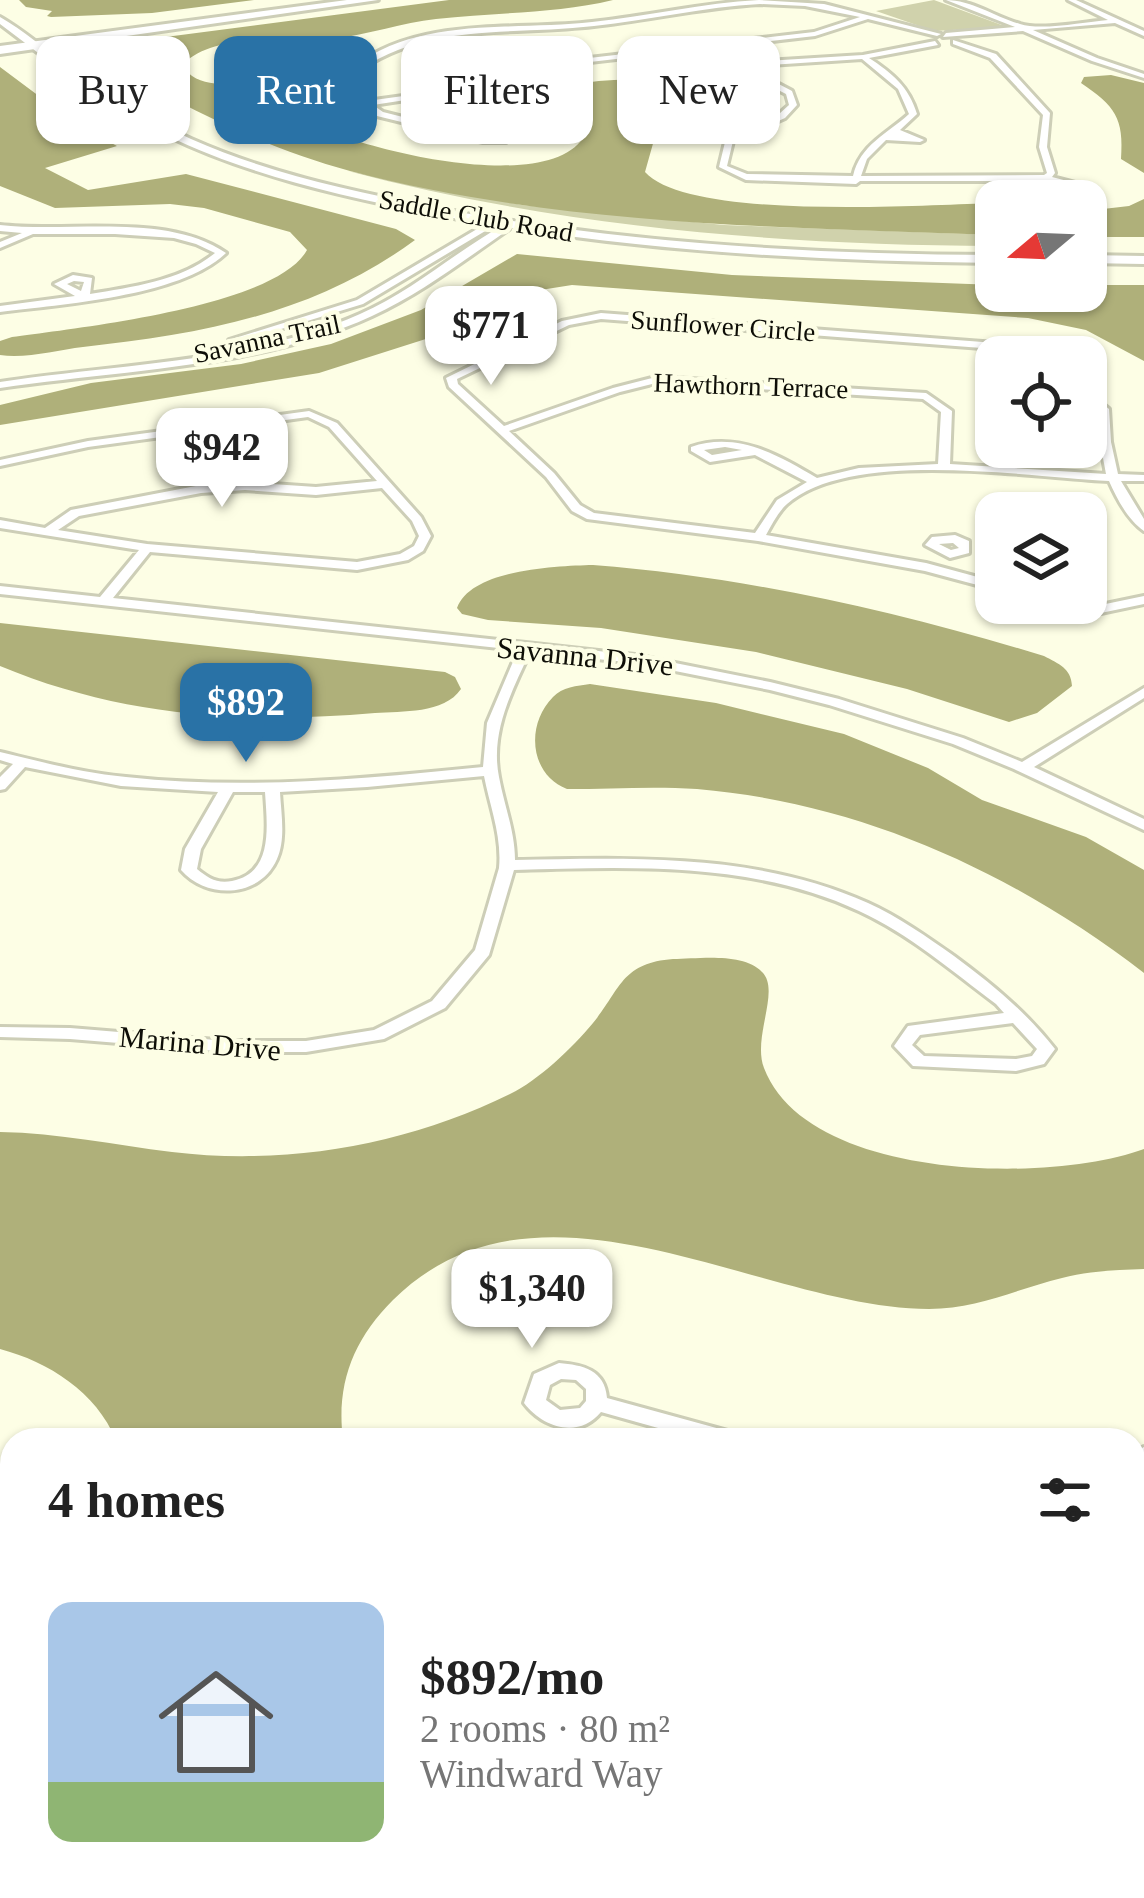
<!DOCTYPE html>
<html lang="en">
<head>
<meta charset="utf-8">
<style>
  :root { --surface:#fff; --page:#f2f2f2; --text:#222; --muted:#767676; --accent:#2972a6 }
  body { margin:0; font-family:Georgia,serif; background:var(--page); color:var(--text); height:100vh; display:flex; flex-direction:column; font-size:45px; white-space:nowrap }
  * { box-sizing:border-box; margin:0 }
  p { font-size:39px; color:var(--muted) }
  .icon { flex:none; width:66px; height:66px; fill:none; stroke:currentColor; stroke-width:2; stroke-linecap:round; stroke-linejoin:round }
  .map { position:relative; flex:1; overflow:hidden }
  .drawer { position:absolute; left:0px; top:1428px; width:1146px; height:471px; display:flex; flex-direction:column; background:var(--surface); border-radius:36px 36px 0 0; box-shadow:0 3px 9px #0004 }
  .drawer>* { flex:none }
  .banner { position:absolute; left:36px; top:36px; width:1074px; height:108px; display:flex; gap:24px }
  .needle { width:78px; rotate:251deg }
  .tools { position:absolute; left:975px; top:180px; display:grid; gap:24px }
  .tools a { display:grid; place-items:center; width:132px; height:132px; border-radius:24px; background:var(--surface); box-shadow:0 3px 9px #0004; font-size:60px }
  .price { position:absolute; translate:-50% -102px; padding:0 27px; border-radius:24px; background:#fff; color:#222; font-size:39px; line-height:78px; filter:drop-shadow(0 3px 6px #0008) }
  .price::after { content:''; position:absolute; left:50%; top:72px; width:36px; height:27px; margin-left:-18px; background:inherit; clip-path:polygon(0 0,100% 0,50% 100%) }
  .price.current { background:var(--accent); color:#fff }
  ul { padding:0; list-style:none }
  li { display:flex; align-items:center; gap:36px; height:300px; padding:0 48px }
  li span { display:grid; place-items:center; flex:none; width:336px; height:240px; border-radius:24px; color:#555 }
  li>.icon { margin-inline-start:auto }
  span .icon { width:144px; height:144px; fill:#fffc; stroke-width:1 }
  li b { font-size:51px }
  h2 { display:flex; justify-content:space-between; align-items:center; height:144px; padding:0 48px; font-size:51px }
  .chip { padding:0 42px; border-radius:24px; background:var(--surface); box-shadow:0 3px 9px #0004; font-size:42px; line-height:108px }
  .chip.current { background:var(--accent); color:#fff }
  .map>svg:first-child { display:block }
  .green { fill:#d0d2ac }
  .water { fill:#afb07a }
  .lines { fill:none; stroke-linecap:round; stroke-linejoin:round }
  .minor-casing { stroke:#cdceb7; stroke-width:6 }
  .tertiary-casing { stroke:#cdceb7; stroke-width:6 }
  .primary-casing { stroke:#cdceb7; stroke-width:6 }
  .minor { fill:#fff; fill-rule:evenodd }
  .tertiary { fill:#fff; fill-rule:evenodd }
  .primary { fill:#fff; fill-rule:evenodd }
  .labels { text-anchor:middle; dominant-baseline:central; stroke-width:9; stroke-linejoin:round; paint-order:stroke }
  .far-street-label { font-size:27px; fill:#0e0e07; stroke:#fdfee5 }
  .street-label { font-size:30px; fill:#0e0e07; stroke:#fdfee5 }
</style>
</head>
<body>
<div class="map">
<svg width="1144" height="1898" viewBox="0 0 1144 1898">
  <rect width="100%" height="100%" fill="#fdfee5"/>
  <g class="green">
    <polygon points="934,0 1007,27 934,31 876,11"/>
    <path d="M348,171L522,205L724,225L996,235V246C777,245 560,227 348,171Z"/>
  </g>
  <g class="water">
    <polygon points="19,0 254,0 152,13 51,17 47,16 52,11 26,7"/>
    <path d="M449,0H613C555,14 496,12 436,19C402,23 369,34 335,39C290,45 217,29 182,65C199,94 241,79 267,90C283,96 295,115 311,123C362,150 545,195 583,138C567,112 530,118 504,108L508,101C579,79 655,67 724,100L718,106L663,108L645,172C689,221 924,205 994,203L996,235C781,227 560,226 350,171C263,148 178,104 101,58L104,49L127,42Z"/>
    <path d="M0,67L79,126L117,146L45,168L88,190L186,174L396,229L415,240C316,313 204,334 83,347C57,350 26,359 0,355V341L12,337C75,328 276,307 307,250L290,232L204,208L170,204L55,208L0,186Z"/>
    <path d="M1111,75L1144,83V173L1121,159C1124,118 1115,106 1081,83L1084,77Z"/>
    <polygon points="1144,199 1144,237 1086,237 1086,211 1129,206"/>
    <polygon points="517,254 732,275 996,285 996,291 1086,291 1086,285 1144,285 1144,361 1086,330 1028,318 572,285 515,294 432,337 319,373 0,425 0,405 91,383 241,364 331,344 421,310"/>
    <path d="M593,565C747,577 896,611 1044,656C1059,664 1071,668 1072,686L1037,713L1009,722L907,689L756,652L601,628L488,620L462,614L457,608C471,569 557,566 593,565Z"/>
    <path d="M0,623L445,672L455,677L461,689C444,714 402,711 375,713C245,724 122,717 0,666Z"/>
    <path d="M590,684L716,703L844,734L928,768L982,800L1086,837L1144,870V973C1014,873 862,803 697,789C654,786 611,789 567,789C530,775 525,725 553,697C562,687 577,686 590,684Z"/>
    <path d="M673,959C698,959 743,952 762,972C781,990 752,1037 764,1068C807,1181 1050,1184 1144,1149V1269C1116,1270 1089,1271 1062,1278C1017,1289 977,1309 929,1309C760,1308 541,1154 393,1300C353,1340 336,1384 343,1440H116C96,1392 49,1362 0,1349V1132C59,1133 114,1145 172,1152C286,1166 407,1145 510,1094C539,1080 572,1048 593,1023C621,989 621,963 673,959Z"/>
    <polygon points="1144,1752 1144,1898 1088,1898 1091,1887 1134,1887 1134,1769"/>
  </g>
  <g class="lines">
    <g class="minor-casing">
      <g id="minor">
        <path d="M759,0L824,4L941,34L937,36L868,19L815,36L529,69L425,97L373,105L383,112L482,137L493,133L509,138L506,142H483L377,116L343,90L344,75L350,70L275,63L272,66L247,64L264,58L355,66C420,16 516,31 592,22C648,16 703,3 759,0ZM760,4L805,6L860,17L814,32L529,65L425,93L367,101L351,89L352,76C422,21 510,36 594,26C649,20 704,7 760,4Z"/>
        <path d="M946,0C972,0 995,17 1020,24C1041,31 1084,22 1108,20L1068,0H1076L1144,31V36L1115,23L1033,30L1097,58L1144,74V78L1092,61L1023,31L943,37L946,33L1015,27Z"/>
        <path d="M953,40L996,54L1050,113L1047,147L1055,173L1052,177L1075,183V187L1046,181H860L856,184L746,180L719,167L726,138L779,114L789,105L786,94L745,73L749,62L863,55L935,41L938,45L869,58C892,73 909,87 917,114L900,130L924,140L920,142L886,140L867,159L861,176L1044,175L1047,173L1039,147L1043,115L990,58L953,44ZM862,59L898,89L909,114C887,134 860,145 853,176L747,174L727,166L733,141L785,118L797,105L792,91L752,70L755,66Z"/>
        <polygon points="494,219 497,220 497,224 363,304 238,342 229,340 357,300"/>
        <path d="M509,222L514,225L512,227C467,258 422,293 372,316C260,368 120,370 0,388V382C119,364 249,363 360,314C415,290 458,249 509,222Z"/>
        <path d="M0,225C70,233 166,212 226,253C180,297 62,304 0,312V306L75,296L54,284L73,275L92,278L90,294C132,287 181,281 215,253L196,244L174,238L115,234H33L0,248V242L22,233L0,231ZM74,281L84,282L81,291L67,284Z"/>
        <path d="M601,313L1009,344L1046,357H1030L1008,350L601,319L569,325L457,379L458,384L504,426L613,388L656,377L926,393L952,411L950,464L1106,474L1100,442L1099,410L1086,399V390L1109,409L1111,442L1118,474L1144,475V481H1121L1144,519V531C1128,520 1117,499 1109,481C1027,477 851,448 787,504C778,512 772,524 766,535L926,563L996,582V590L925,571L758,541L587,519L572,511L546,477L449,387L446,378L562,321ZM656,383L923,399L941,412L938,464L859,468L817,478C778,455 737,431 691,447V451L710,462L755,455L807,482L777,500L755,533L594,513L580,505L554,473L509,431L620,392ZM725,447L742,450L712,455L704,450Z"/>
        <path d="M309,411L337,423L421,517L431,536L423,551L408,560L357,570L150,552L113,598L635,655L770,682L839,699L963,738L1022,762L1144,688V698L1034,767L1144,819V830L1014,769L953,744L829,705L770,690L635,663L530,652C512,691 490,732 499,777C504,805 515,831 515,860C634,858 757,853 868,903C899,917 927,937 954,956C992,984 1026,1012 1055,1049L1044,1064L1016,1071L913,1066L894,1046L908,1026L1004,1013L996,1004C952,971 909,934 859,911C752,861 630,867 514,870L489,955L445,1008L384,1039L306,1052H228L70,1039L0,1037V1027L70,1028L228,1041H306L374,1030L432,1001L475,950L499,868C502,836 490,807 484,776L367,787L280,792C281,813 286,839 277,859C260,898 207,900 181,870L185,849L218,792L121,786L25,767L5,789L0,790V777L13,764L0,760V752C42,762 83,773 126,777C245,790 364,779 483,767L487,723L518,650L0,594V586L100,597L139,550L0,528V520L45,528L71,510L201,485L245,482L316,487L377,481L329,427L308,417L88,447L0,466V460L88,441ZM382,488L412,521L419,536L414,546L400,554L357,562L147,544L58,530L79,516L201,493L245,490L316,495ZM233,792H265C267,825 274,873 232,881C217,884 208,878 197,869L201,849ZM1013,1023L1037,1049L1032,1056L1016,1059L924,1056L912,1045L920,1035Z"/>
        <path d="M955,535L969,541V553L950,558L925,545L932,537ZM953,543L959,548L951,550L939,544Z"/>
        <polygon points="1144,596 1144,604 1096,614 1055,606 1054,603 1096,606"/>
        <path d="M559,1363C583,1365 605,1370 607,1398L731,1432L739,1434L742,1440H701L601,1412C579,1439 543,1428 524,1403L534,1374ZM561,1379L576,1380L586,1389V1401L580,1408L560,1410L546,1400L550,1385Z"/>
        <polygon points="1144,1447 1144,1468 1134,1473 1134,1452"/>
        <polygon points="784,1887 810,1887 805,1898 779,1898"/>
      </g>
    </g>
    <g class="tertiary-casing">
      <g id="tertiary">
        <path d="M0,17C23,30 45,49 66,65C106,93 147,119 191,139C265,172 347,190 427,206C615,243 805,254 996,255V263C805,261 615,250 427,213C338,195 248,175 166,135C106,106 53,64 0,24Z"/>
        <polygon points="1086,255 1144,256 1144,264 1086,263"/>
      </g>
    </g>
    <g class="primary-casing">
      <polygon id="primary" points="347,0 378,0 0,54 0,46"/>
    </g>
    <use href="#minor" class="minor"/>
    <use href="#tertiary" class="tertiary"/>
    <use href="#primary" class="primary"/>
  </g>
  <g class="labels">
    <g class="far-street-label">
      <text transform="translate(476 216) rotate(10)">Saddle Club Road</text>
      <text transform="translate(723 326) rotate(4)">Sunflower Circle</text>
      <text transform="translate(267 339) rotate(-12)">Savanna Trail</text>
      <text transform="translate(751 386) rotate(2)">Hawthorn Terrace</text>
    </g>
    <g class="street-label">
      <text transform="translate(585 656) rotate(6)">Savanna Drive</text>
      <text transform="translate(200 1043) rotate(5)">Marina Drive</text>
    </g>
  </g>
</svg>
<div class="tools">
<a><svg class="needle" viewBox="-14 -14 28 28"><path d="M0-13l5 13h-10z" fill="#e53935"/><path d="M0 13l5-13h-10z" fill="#767676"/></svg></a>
<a><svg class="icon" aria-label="locate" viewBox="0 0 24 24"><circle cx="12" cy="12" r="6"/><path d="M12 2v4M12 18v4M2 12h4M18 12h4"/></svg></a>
<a><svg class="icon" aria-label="layers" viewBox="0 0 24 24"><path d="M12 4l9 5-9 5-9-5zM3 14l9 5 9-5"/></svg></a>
</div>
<b class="price" style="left:491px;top:388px">$771</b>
<b class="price" style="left:222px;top:510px">$942</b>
<b class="price current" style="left:246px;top:765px">$892</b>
<b class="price" style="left:532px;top:1351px">$1,340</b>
<div class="banner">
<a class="chip">Buy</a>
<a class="chip current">Rent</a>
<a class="chip">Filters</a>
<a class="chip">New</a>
</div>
<section class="drawer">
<h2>4 homes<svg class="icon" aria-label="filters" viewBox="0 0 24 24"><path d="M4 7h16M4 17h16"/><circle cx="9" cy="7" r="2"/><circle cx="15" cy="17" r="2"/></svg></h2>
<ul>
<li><span style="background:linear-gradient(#a9c7e8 75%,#8fb573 0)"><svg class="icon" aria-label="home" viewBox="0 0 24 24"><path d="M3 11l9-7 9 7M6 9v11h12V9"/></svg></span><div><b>$892/mo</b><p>2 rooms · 80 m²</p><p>Windward Way</p></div></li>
</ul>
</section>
</div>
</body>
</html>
